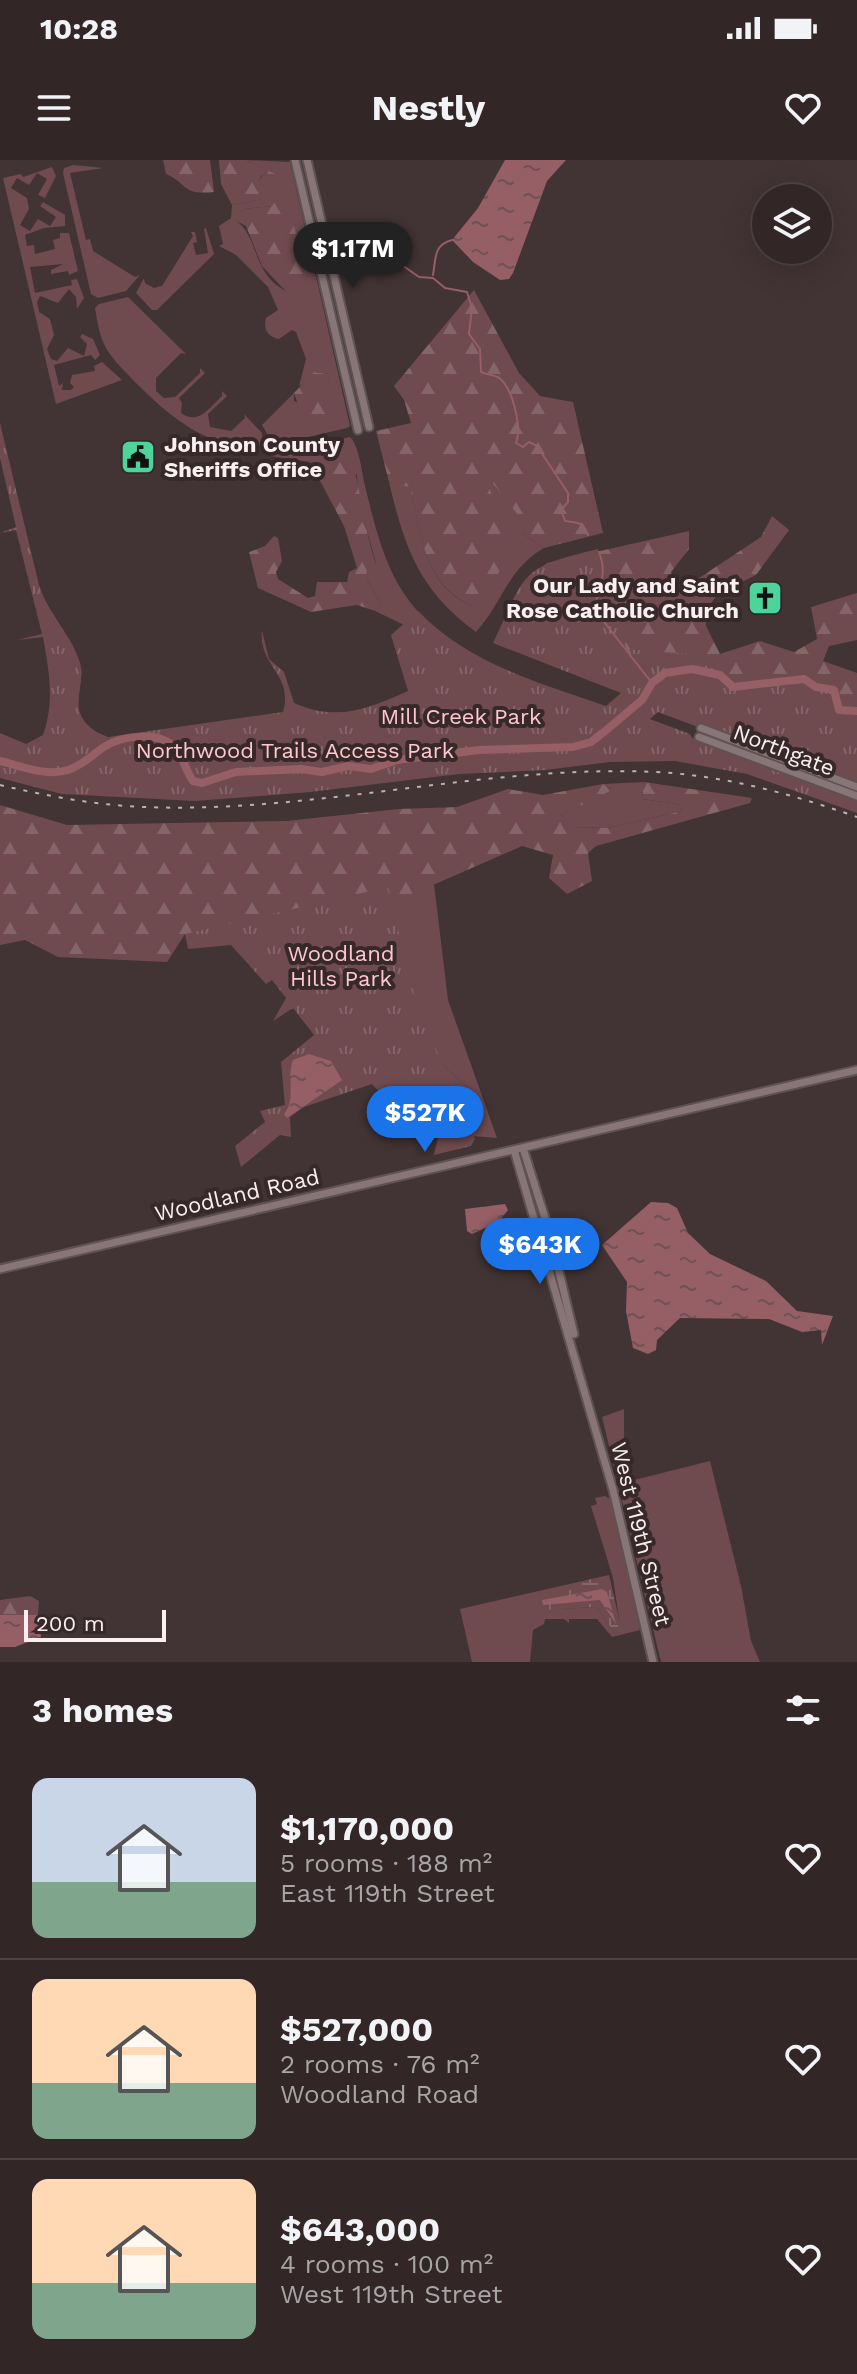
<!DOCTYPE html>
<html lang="en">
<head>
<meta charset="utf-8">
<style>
  :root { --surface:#322627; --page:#3a2e2f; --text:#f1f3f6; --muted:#a8a5a7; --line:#4d4344; --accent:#1a73e8 }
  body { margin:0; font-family:"Work Sans",sans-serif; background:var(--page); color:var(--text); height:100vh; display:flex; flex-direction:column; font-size:30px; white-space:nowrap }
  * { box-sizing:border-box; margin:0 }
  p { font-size:26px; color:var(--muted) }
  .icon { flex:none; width:44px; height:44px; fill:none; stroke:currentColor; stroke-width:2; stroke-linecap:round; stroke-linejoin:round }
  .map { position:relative; height:1502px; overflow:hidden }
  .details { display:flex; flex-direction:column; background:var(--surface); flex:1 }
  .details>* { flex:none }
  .tools { position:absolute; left:752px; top:24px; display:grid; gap:16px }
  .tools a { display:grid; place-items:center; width:80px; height:80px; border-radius:50%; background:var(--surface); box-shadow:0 8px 32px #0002,0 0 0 2px var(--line); font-size:40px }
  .scale { position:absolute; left:24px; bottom:20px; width:142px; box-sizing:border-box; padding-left:8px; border:4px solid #faf0f1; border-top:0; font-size:22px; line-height:28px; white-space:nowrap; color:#faf0f1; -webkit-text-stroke:6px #37292a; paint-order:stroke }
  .price { position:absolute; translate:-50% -68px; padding:0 18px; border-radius:28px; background:var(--accent); color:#fff; font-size:26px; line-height:52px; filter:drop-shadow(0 2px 4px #0008) }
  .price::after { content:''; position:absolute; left:50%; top:48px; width:24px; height:18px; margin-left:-12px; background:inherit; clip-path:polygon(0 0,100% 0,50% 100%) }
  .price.selected { background:#222; color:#fff }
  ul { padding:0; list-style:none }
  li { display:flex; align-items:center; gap:24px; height:200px; padding:0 32px }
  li+li { border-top:2px solid var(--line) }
  li span { display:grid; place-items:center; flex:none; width:224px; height:160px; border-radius:16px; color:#555 }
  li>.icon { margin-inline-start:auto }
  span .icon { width:96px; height:96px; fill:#fffc; stroke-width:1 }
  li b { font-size:34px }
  h2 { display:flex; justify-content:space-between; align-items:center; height:96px; padding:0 32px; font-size:34px }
  .status { display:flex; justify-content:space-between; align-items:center; height:56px; padding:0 40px; background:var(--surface); direction:ltr }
  .status svg { height:22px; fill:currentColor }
  header { display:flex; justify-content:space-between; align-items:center; height:104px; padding:0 32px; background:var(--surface); font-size:36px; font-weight:700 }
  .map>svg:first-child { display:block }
  .grass { fill:#6f4b4f; fill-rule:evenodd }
  .forest { fill:url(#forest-firs) }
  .wetland { fill:url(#wetland-marsh) }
  .park { fill:url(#park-tufts) }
  .water { fill:url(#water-ripples) }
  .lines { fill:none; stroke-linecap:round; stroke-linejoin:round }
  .stream { stroke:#965e65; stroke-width:2 }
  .river { stroke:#965e65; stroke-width:8 }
  .secondary-casing { stroke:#5f5253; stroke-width:11 }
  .secondary { stroke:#877577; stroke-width:7 }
  .rail { stroke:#bdb2b3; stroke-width:2; stroke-dasharray:4 8; stroke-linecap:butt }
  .labels { text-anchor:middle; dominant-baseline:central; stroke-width:8; stroke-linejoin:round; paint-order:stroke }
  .poi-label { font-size:22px; font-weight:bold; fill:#faf0f1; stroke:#37292a; text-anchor:start }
  .park-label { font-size:22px; fill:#fec8cd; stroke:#37292a }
  .street-label { font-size:22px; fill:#faf0f1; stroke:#37292a }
</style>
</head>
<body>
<div class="status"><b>10:28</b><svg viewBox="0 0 49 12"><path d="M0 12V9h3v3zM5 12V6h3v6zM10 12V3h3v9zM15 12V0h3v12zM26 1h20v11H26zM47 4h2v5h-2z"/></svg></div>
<header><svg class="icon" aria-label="menu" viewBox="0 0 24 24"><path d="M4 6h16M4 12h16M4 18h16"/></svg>Nestly<svg class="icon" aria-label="heart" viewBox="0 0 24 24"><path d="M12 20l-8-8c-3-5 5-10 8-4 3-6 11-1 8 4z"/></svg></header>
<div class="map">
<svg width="857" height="1502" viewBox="0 0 857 1502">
  <defs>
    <pattern id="forest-firs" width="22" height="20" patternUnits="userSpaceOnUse" patternTransform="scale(2)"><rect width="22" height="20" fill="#6f4b4f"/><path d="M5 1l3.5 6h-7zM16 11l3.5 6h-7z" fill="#846569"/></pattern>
    <pattern id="wetland-marsh" width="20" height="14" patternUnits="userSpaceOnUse" patternTransform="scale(2)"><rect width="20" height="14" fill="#6f4b4f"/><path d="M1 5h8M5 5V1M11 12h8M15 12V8" fill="none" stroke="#846569"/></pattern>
    <pattern id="park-tufts" width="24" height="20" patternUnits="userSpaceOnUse" patternTransform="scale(2)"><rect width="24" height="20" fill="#6f4b4f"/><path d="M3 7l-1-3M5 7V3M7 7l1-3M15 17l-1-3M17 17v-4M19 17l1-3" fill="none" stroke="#846569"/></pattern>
    <pattern id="water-ripples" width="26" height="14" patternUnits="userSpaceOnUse" patternTransform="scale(2)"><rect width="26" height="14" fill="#965e65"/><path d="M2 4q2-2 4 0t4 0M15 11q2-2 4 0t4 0" fill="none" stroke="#6d5255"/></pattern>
  </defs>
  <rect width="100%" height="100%" fill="#423334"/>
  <g class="grass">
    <path d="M246,0L290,2L350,266L347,268L277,284L272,282L262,265L294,233V241L338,259L328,214L315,212L308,222L299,226L306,199L296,172L292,170L279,179C268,177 263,170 266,158L278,150L268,127L236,95L219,86L223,84L219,66L231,58L232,45L262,39L255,26L263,15L274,14ZM285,28L311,145C299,138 283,131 273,122C253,103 256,73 234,59L244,49L272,46Z"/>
    <polygon points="73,5 103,8 70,13 86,80 90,79 93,91 135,117 140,115 126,131 98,138 91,134 63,13 64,8"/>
    <polygon points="52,7 56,16 45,38 38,35 47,19 37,13 29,25 17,18 11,28 27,38 29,49 20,65 30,71 38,59 50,66 56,57 40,46 43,42 65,55 65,66 44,68 25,75 27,86 34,85 35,94 55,89 53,80 60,78 60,73 69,73 78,111 69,115 68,111 51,114 51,110 63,104 30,107 35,133 72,125 71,120 77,119 84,138 77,149 76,137 69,129 58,143 40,136 37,142 39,152 50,159 54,175 47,189 51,199 57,201 68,188 84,196 87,184 80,177 82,174 93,179 100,195 95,200 91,195 54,205 59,226 63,223 62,230 71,230 74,227 70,223 72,215 95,211 94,206 102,202 122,220 56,244 3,18 21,14 23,17"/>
    <polygon points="206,68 214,94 157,150 152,150 136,133 144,118 145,123 154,128 162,126 193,76 191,72 195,72 197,82 193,83 196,95 208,93 204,69"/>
    <path d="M128,137L186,194L181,193L156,218V231L164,238L175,237L200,213V208L205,213L179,238L182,243L181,253C199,265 208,249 222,236V231L227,236L208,254L210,267L231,271L245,258L244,254L262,273L263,285C211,293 169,256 135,222C124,210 111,199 104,184C99,173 97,160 95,148L99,144Z"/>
    <path d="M350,277C360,287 362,315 366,330C387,417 401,449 477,500L375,451L382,446L366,417V409L376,403L358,338L357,315L313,298L310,302L270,296Z"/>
    <path d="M487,314L520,356L523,374L544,388C508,408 502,444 476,472C419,430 405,389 389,322L410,326C422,375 423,427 475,447Z"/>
    <polygon points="644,622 642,639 679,644 682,651 608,668 570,667 561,655 611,629 603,624"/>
    <polygon points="434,724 448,840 497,978 458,975 477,961 488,967 467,927 442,904 362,746"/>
    <polygon points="624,1249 624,1281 634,1320 710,1301 741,1426 751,1481 760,1502 661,1502 602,1257"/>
    <polygon points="605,1336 612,1340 640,1470 612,1477 597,1459 569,1459 569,1463 564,1459 545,1459 544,1464 533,1470 530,1502 472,1502 460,1449 543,1430 537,1439 556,1449 597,1447 615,1474 621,1472 613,1418 591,1346 597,1344 595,1338"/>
  </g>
  <g class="forest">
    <path d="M163,0H210L214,32C181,35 190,25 166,14Z"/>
    <polygon points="219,0 246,0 275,14 270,18 262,15 256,26 263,39 232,45 221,24"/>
    <polygon points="285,26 314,154 309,156 262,106 246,66 233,59 244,49 272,46"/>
    <path d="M474,130L519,213L540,236L573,242L603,373L544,388L523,374L519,356L487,316L507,401L475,447C423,426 422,376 410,327L389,322L376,271L411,263L404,240L394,226Z"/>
    <polygon points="314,212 328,214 339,259 306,268 294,233"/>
    <path d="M349,293C362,329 363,367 376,404L367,409L366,417L382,446L375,451L357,445L311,452L258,428L249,392L265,386L274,376L278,378L282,401L276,412L278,419L308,438L315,436L317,422H347L349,412L357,408L344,366L310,302L313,298Z"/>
    <polygon points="772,356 789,370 756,415 718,434 705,451 706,466 720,494 760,481 794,492 817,479 811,447 857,433 857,480 829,486 823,501 857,513 857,584 661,526 522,424 547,403 689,371 689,389 671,412 678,432 761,377"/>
    <polygon points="644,622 752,638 750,643 596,686 588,693 592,721 567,734 549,718 553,695 522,686 417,732 362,746 442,904 467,927 490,968 477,961 458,975 451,938 277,795 185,774 167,802 58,797 25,780 0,785 0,645 67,665 286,661 399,649 457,647 508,629 543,635 603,624 612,630 561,655 571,667 608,668 682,651 679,644 642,639"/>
    <polygon points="30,1436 39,1441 38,1455 0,1455 0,1440"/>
  </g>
  <polygon class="wetland" points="609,1415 622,1472 615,1474 597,1447 542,1450 537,1439 543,1430"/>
  <g class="park">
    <path d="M0,263L39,425C48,454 72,475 80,503C85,518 75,538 80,553C85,566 95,572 108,577L283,552C294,514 258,506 262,471L269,499L284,512L294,543C336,562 368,549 408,531L391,475L418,451C469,504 538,522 606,546L621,533L493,483C527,412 518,408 598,389L626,489L715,496L733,526L804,519L816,527L834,530L840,550L857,551V627L658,552L650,559L690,574L692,578L857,640V653L747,614L675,601L610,602L545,610L459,614L310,632L195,641L62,634L0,618V573L26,584L43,575C55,541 49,511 43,477L17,480L42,474L16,370L0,373L16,367L0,298Z"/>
    <polygon points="388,727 416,843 475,979 471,986 434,995 446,940 427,939 405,928 392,946 372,924 304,947 290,957 291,977 280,975 241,1007 235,986 265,962 260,951 285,945 281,902 314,875 293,848 273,861 286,838 272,820 266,824 231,785 188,789 185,774"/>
  </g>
  <g class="water">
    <polygon points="505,0 566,0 547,21 513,113 509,119 500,120 473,102 452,80 478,48"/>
    <path d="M309,894L331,901L342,920L287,958L284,954C297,939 286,918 293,900Z"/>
    <polygon points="651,1042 668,1043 677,1048 688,1073 710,1094 766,1121 797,1151 833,1156 822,1185 821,1170 802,1172 769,1159 680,1158 657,1180 656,1190 648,1194 633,1188 626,1151 627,1122 602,1085"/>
    <polygon points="505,1044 508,1050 498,1062 472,1074 467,1071 465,1049"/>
    <polygon points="602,1429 607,1432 616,1464 600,1440 543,1445 542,1440"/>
    <polygon points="0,1455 38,1455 41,1477 15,1487 0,1487"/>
  </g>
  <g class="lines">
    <g class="stream">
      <path d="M351,69L419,117L433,118L445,128L467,132L472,148L469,174L480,189L481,212C487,215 493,214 499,218C513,228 522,268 516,283L523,287L529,282L537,286L568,333V342L561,350L565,361C578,363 582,361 588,375"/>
      <path d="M433,115C436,99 433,85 452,80"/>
      <path d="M599,392C610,421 593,427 597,453L652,523"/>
    </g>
    <path class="river" d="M0,601C21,606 46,617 68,610C83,605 92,595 104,587C122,575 160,571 175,588C183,597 186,611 193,621L202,623L236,612L301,609L322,612L348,606L371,609L397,600L479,590L573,587L591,582L604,572L642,540L652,523L665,513L692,509L720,515L733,527L804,519L816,527L834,530L839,550L857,551"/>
    <g class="secondary-casing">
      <g id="secondary">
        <polyline points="295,0 358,270"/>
        <polyline points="307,0 369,267"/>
        <polyline points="701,568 857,627"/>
        <polyline points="699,577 857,636"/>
        <polyline points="523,988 550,1074 574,1174"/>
        <polyline points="514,990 613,1330 653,1502"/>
        <polyline points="0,1109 857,910"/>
      </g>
    </g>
    <use href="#secondary" class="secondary"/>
    <path class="rail" d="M0,625C47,636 95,645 144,647C315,654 485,604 657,612C726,616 792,634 857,657"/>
  </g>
  <defs>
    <g id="civic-square" transform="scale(1.8)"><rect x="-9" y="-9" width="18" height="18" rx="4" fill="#4cd49b" stroke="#37292a"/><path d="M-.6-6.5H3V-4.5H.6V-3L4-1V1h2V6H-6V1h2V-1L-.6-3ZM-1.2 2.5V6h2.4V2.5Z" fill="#111"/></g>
    <g id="church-square" transform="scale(1.8)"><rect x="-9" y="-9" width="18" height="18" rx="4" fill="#4cd49b" stroke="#37292a"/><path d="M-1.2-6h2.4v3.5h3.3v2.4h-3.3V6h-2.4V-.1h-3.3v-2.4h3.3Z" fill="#111"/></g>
  </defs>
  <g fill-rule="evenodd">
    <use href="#civic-square" x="138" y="297"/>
    <use href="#church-square" x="765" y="438"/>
  </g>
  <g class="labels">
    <g class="poi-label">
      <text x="164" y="284">Johnson County<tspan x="164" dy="25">Sheriffs Office</tspan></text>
      <text x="739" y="425" text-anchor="end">Our Lady and Saint<tspan x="739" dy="25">Rose Catholic Church</tspan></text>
    </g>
    <g class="park-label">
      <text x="461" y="556">Mill Creek Park</text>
      <text x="295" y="590">Northwood Trails Access Park</text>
      <text x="341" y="793">Woodland<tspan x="341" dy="25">Hills Park</tspan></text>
    </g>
    <g class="street-label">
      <text transform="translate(784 590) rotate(21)">Northgate</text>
      <text transform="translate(237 1035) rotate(-13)">Woodland Road</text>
      <text transform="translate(641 1374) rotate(76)">West 119th Street</text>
    </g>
  </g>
</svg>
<div class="tools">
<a><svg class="icon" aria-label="layers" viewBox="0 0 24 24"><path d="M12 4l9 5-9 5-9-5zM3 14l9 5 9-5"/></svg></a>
</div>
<div class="scale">200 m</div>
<b class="price selected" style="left:353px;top:130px">$1.17M</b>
<b class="price" style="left:425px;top:994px">$527K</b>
<b class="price" style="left:540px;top:1126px">$643K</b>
</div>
<section class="details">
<h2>3 homes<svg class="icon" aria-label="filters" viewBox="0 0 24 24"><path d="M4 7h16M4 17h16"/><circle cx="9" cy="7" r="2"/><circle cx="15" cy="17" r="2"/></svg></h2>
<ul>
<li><span style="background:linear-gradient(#c9d6e8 65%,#7fa58c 0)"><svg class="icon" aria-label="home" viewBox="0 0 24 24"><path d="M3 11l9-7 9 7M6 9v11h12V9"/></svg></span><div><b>$1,170,000</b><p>5 rooms · 188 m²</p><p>East 119th Street</p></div><svg class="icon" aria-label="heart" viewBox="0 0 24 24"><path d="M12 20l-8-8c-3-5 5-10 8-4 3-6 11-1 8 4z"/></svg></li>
<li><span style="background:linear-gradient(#ffd9b3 65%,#7fa58c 0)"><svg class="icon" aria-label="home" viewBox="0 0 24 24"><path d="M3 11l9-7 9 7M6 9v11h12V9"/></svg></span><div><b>$527,000</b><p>2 rooms · 76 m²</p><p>Woodland Road</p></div><svg class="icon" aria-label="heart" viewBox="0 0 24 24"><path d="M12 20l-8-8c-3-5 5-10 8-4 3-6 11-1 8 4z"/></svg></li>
<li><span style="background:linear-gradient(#ffd9b3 65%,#7fa58c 0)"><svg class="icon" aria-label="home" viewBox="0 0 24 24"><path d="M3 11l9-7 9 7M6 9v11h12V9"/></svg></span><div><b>$643,000</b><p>4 rooms · 100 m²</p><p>West 119th Street</p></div><svg class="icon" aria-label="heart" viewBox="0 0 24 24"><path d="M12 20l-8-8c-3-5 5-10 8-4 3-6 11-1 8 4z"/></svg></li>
</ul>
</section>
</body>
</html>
